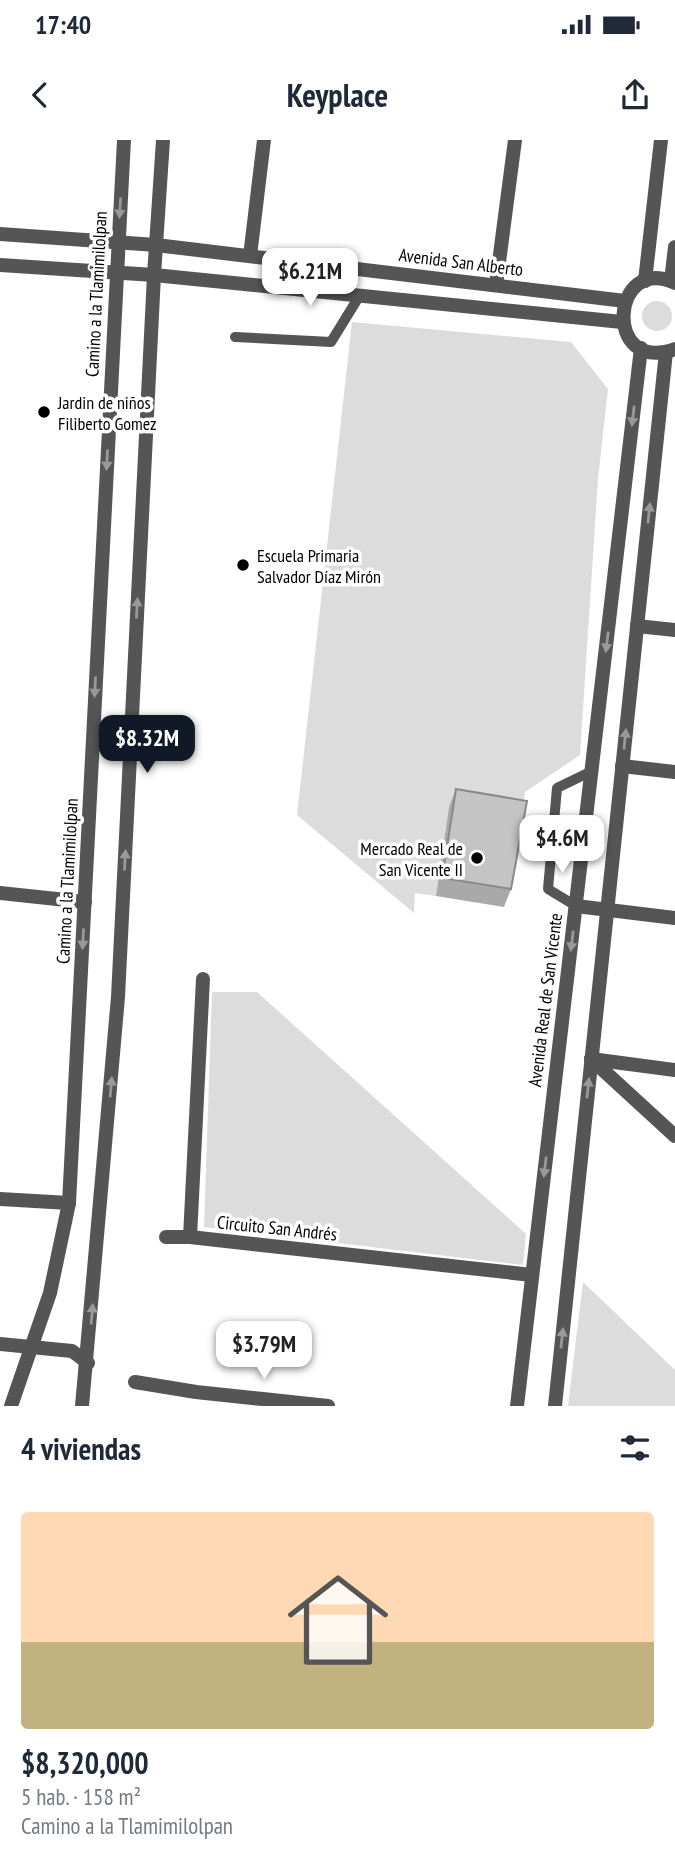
<!DOCTYPE html>
<html lang="es">
<head>
<meta charset="utf-8">
<style>
  :root { --surface:#fff; --page:#f2f2f3; --text:#1f2937; --muted:#747a83; --line:#e0e1e3; --accent:#111827 }
  body { margin:0; font-family:"PT Sans Narrow",sans-serif; background:var(--page); color:var(--text); height:100vh; display:flex; flex-direction:column; font-size:26px; white-space:nowrap }
  * { box-sizing:border-box; margin:0 }
  p { font-size:23px; color:var(--muted) }
  .icon { flex:none; width:38px; height:38px; fill:none; stroke:currentColor; stroke-width:2; stroke-linecap:round; stroke-linejoin:round }
  .map { position:relative; height:1266px; overflow:hidden }
  .side { display:flex; flex-direction:column; background:var(--surface); flex:1 }
  .side>* { flex:none }
  .price { position:absolute; translate:-50% -60px; padding:0 16px; border-radius:14px; background:#fff; color:#222; font-size:23px; line-height:46px; filter:drop-shadow(0 2px 4px #0008) }
  .price::after { content:''; position:absolute; left:50%; top:42px; width:21px; height:16px; margin-left:-10px; background:inherit; clip-path:polygon(0 0,100% 0,50% 100%) }
  .price.selected { background:var(--accent); color:#fff }
  ul { padding:0; list-style:none }
  li { display:grid; align-content:center; gap:14px; height:371px; padding:0 21px }
  li+li { border-top:2px solid var(--line) }
  li span { display:grid; place-items:center; height:217px; border-radius:7px; color:#555 }
  li>.icon { margin-inline-start:auto }
  span .icon { width:126px; height:126px; fill:#fffc; stroke-width:1 }
  li b { font-size:30px }
  h2 { display:flex; justify-content:space-between; align-items:center; height:84px; padding:0 21px; font-size:30px }
  .status { display:flex; justify-content:space-between; align-items:center; height:49px; padding:0 35px; background:var(--surface); direction:ltr }
  .status svg { height:19px; fill:currentColor }
  header { display:flex; justify-content:space-between; align-items:center; height:91px; padding:0 21px; background:var(--surface); font-size:32px; font-weight:600 }
  .map>svg:first-child { display:block }
  .green { fill:#dcdcdc }
  .lines { fill:none; stroke-linecap:round; stroke-linejoin:round }
  .service { stroke:#555; stroke-width:10 }
  .minor { stroke:#555; stroke-width:14 }
  .tertiary { stroke:#555; stroke-width:14 }
  .wall { fill:#a9a9a9 }
  .building { fill:#c4c4c4; stroke:#898989; stroke-width:2 }
  .oneway { fill:#999 }
  .poi-dot { fill:#000; stroke:#fff; stroke-width:2.5 }
  .labels { text-anchor:middle; dominant-baseline:central; stroke-width:7; stroke-linejoin:round; paint-order:stroke }
  .street-label { font-size:18px; fill:#000; stroke:#fff }
  .poi-label { font-size:18px; fill:#000; stroke:#fff; text-anchor:start }
</style>
</head>
<body>
<div class="status"><b>17:40</b><svg viewBox="0 0 49 12"><path d="M0 12V9h3v3zM5 12V6h3v6zM10 12V3h3v9zM15 12V0h3v12zM26 1h20v11H26zM47 4h2v5h-2z"/></svg></div>
<header><svg class="icon" aria-label="back" viewBox="0 0 24 24"><path d="M15 5l-7 7 7 7"/></svg>Keyplace<svg class="icon" aria-label="share" viewBox="0 0 24 24"><path d="M12 15V3M7 8l5-5 5 5M5 13v7h14v-7"/></svg></header>
<div class="map">
<svg width="675" height="1266" viewBox="0 0 675 1266">
  <rect width="100%" height="100%" fill="#fff"/>
  <g class="green">
    <circle cx="657" cy="176" r="15"/>
    <polygon points="352,182 571,202 608,249 598,339 580,615 525,652 521,679 449,667 436,756 415,753 414,773 297,675"/>
    <polygon points="212,852 257,852 526,1094 523,1125 204,1087"/>
    <polygon points="583,1142 675,1230 675,1266 568,1266"/>
  </g>
  <g class="lines">
    <g class="service">
      <polyline points="235,197 331,202 360,155"/>
      <polyline points="576,766 548,749 557,648 592,631"/>
    </g>
    <g class="minor">
      <polyline points="250,116 264,0"/>
      <polyline points="496,145 515,0"/>
      <polyline points="637,486 675,490"/>
      <polyline points="622,626 675,632"/>
      <polyline points="0,753 85,762"/>
      <polyline points="576,766 675,778"/>
      <polyline points="591,919 675,996"/>
      <polyline points="591,919 675,930"/>
      <polyline points="0,1059 69,1063"/>
      <polyline points="166,1097 190,1097 532,1135"/>
      <polyline points="190,1097 203,839"/>
      <polyline points="0,1204 72,1211 88,1223"/>
      <polyline points="135,1242 196,1252 328,1266"/>
    </g>
    <g class="tertiary">
      <polyline points="0,94 156,105 625,161"/>
      <polyline points="0,125 154,135 622,182"/>
      <polyline points="645,141 661,0"/>
      <polyline points="671,141 675,107"/>
      <path d="M675,143C611,113 602,235 675,209"/>
      <polyline points="11,1266 50,1153 69,1063 124,0"/>
      <polyline points="82,1266 118,857 154,135 163,0"/>
      <polyline points="517,1266 641,208"/>
      <polyline points="555,1266 666,212"/>
    </g>
  </g>
  <polygon class="wall" points="456,649 511,749 504,767 436,756 449,667"/>
  <polygon class="building" points="456,649 527,661 511,749 442,738"/>
  <defs><path id="oneway-solid" d="M-6-.8H1V-3.2L6.5 0L1 3.2V.8H-6Z" transform="scale(1.75)"/></defs>
  <g class="oneway">
    <use href="#oneway-solid" transform="translate(120 68) rotate(94)"/>
    <use href="#oneway-solid" transform="translate(633 276) rotate(97)"/>
    <use href="#oneway-solid" transform="translate(107 320) rotate(93)"/>
    <use href="#oneway-solid" transform="translate(649 373) rotate(-84)"/>
    <use href="#oneway-solid" transform="translate(137 468) rotate(-87)"/>
    <use href="#oneway-solid" transform="translate(607 502) rotate(97)"/>
    <use href="#oneway-solid" transform="translate(95 547) rotate(93)"/>
    <use href="#oneway-solid" transform="translate(625 599) rotate(-84)"/>
    <use href="#oneway-solid" transform="translate(125 720) rotate(-87)"/>
    <use href="#oneway-solid" transform="translate(83 799) rotate(93)"/>
    <use href="#oneway-solid" transform="translate(572 801) rotate(97)"/>
    <use href="#oneway-solid" transform="translate(111 947) rotate(-85)"/>
    <use href="#oneway-solid" transform="translate(588 948) rotate(-84)"/>
    <use href="#oneway-solid" transform="translate(545 1027) rotate(97)"/>
    <use href="#oneway-solid" transform="translate(92 1174) rotate(-85)"/>
    <use href="#oneway-solid" transform="translate(562 1198) rotate(-84)"/>
  </g>
  <g class="poi-dot">
    <circle cx="44" cy="272" r="7"/>
    <circle cx="243" cy="425" r="7"/>
    <circle cx="477" cy="718" r="7"/>
  </g>
  <g class="labels">
    <g class="street-label">
      <text transform="translate(461 122) rotate(7)">Avenida San Alberto</text>
      <text transform="translate(96 154) rotate(-87)">Camino a la Tlamimilolpan</text>
      <text transform="translate(67 741) rotate(-87)">Camino a la Tlamimilolpan</text>
      <text transform="translate(545 860) rotate(-83)">Avenida Real de San Vicente</text>
      <text transform="translate(277 1088) rotate(6)">Circuito San Andrés</text>
    </g>
    <g class="poi-label">
      <text x="58" y="262">Jardin de niños<tspan x="58" dy="21">Filiberto Gomez</tspan></text>
      <text x="257" y="415">Escuela Primaria<tspan x="257" dy="21">Salvador Díaz Mirón</tspan></text>
      <text x="463" y="708" text-anchor="end">Mercado Real de<tspan x="463" dy="21">San Vicente II</tspan></text>
    </g>
  </g>
</svg>
<b class="price" style="left:310px;top:168px">$6.21M</b>
<b class="price selected" style="left:147px;top:635px">$8.32M</b>
<b class="price" style="left:562px;top:735px">$4.6M</b>
<b class="price" style="left:264px;top:1241px">$3.79M</b>
</div>
<section class="side">
<h2>4 viviendas<svg class="icon" aria-label="filters" viewBox="0 0 24 24"><path d="M4 7h16M4 17h16"/><circle cx="9" cy="7" r="2"/><circle cx="15" cy="17" r="2"/></svg></h2>
<ul>
<li><span style="background:linear-gradient(#ffd9b3 60%,#c2b280 0)"><svg class="icon" aria-label="home" viewBox="0 0 24 24"><path d="M3 11l9-7 9 7M6 9v11h12V9"/></svg></span><div><b>$8,320,000</b><p>5 hab. · 158 m²</p><p>Camino a la Tlamimilolpan</p></div></li>
</ul>
</section>
</body>
</html>
